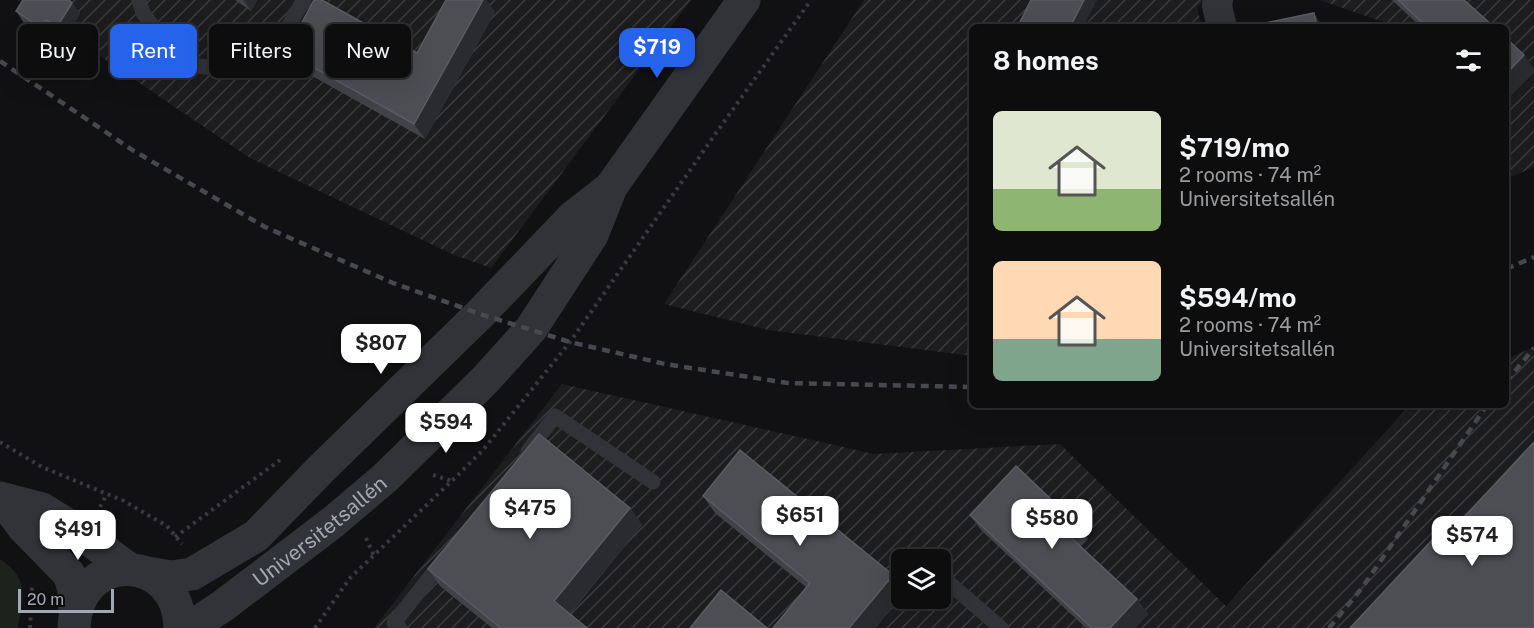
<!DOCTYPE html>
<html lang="en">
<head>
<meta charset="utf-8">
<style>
  :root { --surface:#0d0d0e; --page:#1b1b1c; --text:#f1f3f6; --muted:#9a9c9e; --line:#2d2d2e; --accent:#2563eb }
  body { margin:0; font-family:"Public Sans",sans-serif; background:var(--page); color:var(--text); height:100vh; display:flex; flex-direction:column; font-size:22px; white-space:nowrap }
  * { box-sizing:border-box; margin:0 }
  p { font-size:20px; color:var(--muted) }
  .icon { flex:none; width:33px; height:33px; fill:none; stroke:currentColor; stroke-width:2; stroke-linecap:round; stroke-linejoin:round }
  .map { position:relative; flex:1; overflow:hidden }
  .panel { position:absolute; left:969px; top:24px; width:540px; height:384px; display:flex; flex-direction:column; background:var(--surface); border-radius:9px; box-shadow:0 6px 24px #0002,0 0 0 2px var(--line) }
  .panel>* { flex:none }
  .hud { position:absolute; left:18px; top:24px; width:570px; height:54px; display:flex; gap:12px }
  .controls { position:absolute; left:891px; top:549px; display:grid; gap:12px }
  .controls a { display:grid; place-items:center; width:60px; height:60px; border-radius:9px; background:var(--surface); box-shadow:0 6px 24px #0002,0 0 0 2px var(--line); font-size:30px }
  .scale { position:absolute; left:18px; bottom:15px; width:96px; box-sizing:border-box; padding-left:6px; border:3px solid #a2a7b4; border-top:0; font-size:16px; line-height:21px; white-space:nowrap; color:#a2a7b4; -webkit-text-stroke:4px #0c0c0e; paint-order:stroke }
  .price { position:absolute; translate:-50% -51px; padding:0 14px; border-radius:12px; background:#fff; color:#222; font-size:20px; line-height:39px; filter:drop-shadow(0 2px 3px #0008) }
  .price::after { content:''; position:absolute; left:50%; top:36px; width:18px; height:14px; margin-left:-9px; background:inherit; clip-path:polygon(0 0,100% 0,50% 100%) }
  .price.selected { background:var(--accent); color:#fff }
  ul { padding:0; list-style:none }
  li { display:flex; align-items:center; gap:18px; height:150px; padding:0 24px }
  li span { display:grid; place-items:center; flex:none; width:168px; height:120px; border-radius:9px; color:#555 }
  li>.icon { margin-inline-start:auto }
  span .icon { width:72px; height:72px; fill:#fffc; stroke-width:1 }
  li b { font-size:26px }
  h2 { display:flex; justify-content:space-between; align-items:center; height:72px; padding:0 24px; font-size:26px }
  .chip { padding:0 21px; border-radius:9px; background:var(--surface); box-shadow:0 6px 24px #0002,0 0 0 2px var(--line); font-size:21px; line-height:54px }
  .chip.selected { background:var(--accent); color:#fff }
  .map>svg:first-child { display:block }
  .industrial { fill:url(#industrial-furrows); fill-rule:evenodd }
  .green { fill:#1c231d }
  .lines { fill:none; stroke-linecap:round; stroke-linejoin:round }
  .path { stroke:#383a3f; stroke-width:4; stroke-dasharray:3 4.5; stroke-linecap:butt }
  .service { stroke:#323338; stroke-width:15 }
  .minor { stroke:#323338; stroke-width:30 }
  .tertiary { stroke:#323338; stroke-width:33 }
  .rail { stroke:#47494f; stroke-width:4.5; stroke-dasharray:8 6; stroke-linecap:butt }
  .wall { fill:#424348 }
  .shaded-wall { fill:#2a2b2e }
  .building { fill:#4d4e54; stroke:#5a5c63; stroke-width:1.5 }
  .labels { text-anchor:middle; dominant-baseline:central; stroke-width:6; stroke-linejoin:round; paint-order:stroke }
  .street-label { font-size:21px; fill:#a2a7b4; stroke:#0c0c0e }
</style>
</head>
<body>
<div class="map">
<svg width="1534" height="628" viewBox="0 0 1534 628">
  <defs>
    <pattern id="industrial-furrows" width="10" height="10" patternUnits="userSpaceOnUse" patternTransform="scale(1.5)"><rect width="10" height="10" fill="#1d1d20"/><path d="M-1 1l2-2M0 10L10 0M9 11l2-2" fill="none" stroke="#3b3b3e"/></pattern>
  </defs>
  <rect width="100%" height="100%" fill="#111113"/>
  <g class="industrial">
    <polygon points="17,0 691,0 491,268 454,255 250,158"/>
    <polygon points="864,0 1206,0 1197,7 1202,27 972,27 972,356 768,330 664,304"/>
    <polygon points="1320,0 1534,0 1534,167 1506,179 1506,27 1387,27 1386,23"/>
    <path d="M1534,347V628H374L562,384L874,454L1060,444L1226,606L1410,405H1506V359ZM902,560H940V598H902Z"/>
  </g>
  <path class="green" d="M0,559C30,579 23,597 18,628H0Z"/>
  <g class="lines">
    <g class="path">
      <polyline points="0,442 42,467 124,501 167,526 182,544"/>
      <polyline points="433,475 452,481"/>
      <polyline points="100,507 107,494"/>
      <polyline points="175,537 280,460"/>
      <polyline points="366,538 374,556"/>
      <polyline points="30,628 32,584"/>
      <polyline points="315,628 350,578 457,476 483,450 570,342 716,133 811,0"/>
    </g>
    <g class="service">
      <polyline points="139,0 143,13 181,64 242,71 283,35 304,0"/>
      <polyline points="528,451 555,416 653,482"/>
      <polyline points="940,575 1001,628"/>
      <polyline points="400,628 394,623 445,558"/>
    </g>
    <polyline class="minor" points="1218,0 1217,6 1222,27"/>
    <g class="tertiary">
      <polyline points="0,498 42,509 79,532 129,569"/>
      <polyline points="3,500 24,528 69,574 74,589 75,612"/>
      <polyline points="147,573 171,577 192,574 256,536 321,469 480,314 573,217 610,188"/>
      <path d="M74,628C77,548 179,552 180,628"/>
      <path id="s1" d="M183,628L203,619L224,605L333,522L385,478L485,380L531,329L592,235L611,187L744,0"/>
    </g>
    <g class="rail">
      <polyline points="0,61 134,151 265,227 393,283 480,314 570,342 665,364 788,383 972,387"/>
      <polyline points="1506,269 1534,257"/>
      <polyline points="1506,382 1534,348"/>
      <polyline points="1329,628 1362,588 1487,405"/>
    </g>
  </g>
  <g class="wall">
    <polygon points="235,0 257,0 251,11"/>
    <polygon points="446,0 486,0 495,12 425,139 296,67 286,52 417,53"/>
    <polygon points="1392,0 1464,0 1494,27 1421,27"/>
    <polygon points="72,3 80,14 64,38 54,31 49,39 24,23 16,11"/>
    <polygon points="703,496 893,575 902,587 902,596 875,628 773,628 806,587 715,513"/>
    <polygon points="630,508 642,525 570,614 587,628 492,628 440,586 428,569"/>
    <polygon points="970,515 1077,524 1088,539 1081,546 1148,614 1135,628 1086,628 981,530"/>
  </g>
  <g class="shaded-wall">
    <polygon points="243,0 257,0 251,11"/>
    <polygon points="483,0 486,0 495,12 425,139 414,124"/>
    <polygon points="1084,0 1097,0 1083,27 1070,27"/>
    <polygon points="72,3 80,14 64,38 57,27"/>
    <polygon points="1314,13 1321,24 1322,27 1317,27"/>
    <polygon points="46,20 54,31 49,39 41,28"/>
    <polygon points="1524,55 1534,69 1534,71 1506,101 1506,74"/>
    <polygon points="630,508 642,525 566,618 554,601"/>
    <polygon points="893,575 902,587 902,596 875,628 849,628"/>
    <polygon points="1137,599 1148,614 1135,628 1110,628"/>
  </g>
  <g class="building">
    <polygon points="23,0 69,0 72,3 57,27 46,20 41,28 16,11"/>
    <polygon points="314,0 322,0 417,53 446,0 483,0 414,124 286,52"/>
    <polygon points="1031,0 1084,0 1070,27 1019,27 1018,26"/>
    <polygon points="1398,0 1464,0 1494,27 1427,27"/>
    <polygon points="1314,13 1317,27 1260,27 1260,24"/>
    <polygon points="1506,38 1524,55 1506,74"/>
    <polygon points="539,434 630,508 554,601 587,628 501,628 428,569"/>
    <polygon points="1534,442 1534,628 1350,628 1432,540 1442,541"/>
    <polygon points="740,450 893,575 849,628 773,628 810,583 703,496"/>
    <polygon points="1016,466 1077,524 1067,534 1137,599 1110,628 1092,628 970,515"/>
    <polygon points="721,590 767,628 690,628"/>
  </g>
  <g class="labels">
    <g class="street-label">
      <text stroke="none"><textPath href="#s1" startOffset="168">Universitetsallén</textPath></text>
    </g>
  </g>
</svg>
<div class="controls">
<a><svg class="icon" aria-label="layers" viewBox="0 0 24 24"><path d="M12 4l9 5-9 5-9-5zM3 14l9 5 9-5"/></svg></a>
</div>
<div class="scale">20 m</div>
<b class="price selected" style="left:657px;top:79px">$719</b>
<b class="price" style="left:381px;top:375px">$807</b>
<b class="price" style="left:446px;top:454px">$594</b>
<b class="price" style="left:530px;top:540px">$475</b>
<b class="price" style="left:800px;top:547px">$651</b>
<b class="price" style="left:1052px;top:550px">$580</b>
<b class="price" style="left:78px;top:561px">$491</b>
<b class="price" style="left:1472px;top:567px">$574</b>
<div class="hud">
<a class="chip">Buy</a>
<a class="chip selected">Rent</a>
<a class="chip">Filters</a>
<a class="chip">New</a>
</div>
<section class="panel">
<h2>8 homes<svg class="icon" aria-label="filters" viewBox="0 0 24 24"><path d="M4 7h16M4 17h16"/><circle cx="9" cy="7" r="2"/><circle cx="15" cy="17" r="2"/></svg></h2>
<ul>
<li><span style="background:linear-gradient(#dfe7d0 65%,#8fb573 0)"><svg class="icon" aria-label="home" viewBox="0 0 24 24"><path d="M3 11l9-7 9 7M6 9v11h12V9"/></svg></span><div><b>$719/mo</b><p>2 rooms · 74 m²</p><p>Universitetsallén</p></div></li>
<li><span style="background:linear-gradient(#ffd9b3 65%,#7fa58c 0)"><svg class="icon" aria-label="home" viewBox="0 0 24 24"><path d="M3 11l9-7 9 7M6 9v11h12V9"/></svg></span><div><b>$594/mo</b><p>2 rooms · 74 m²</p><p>Universitetsallén</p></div></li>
</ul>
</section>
</div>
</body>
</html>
